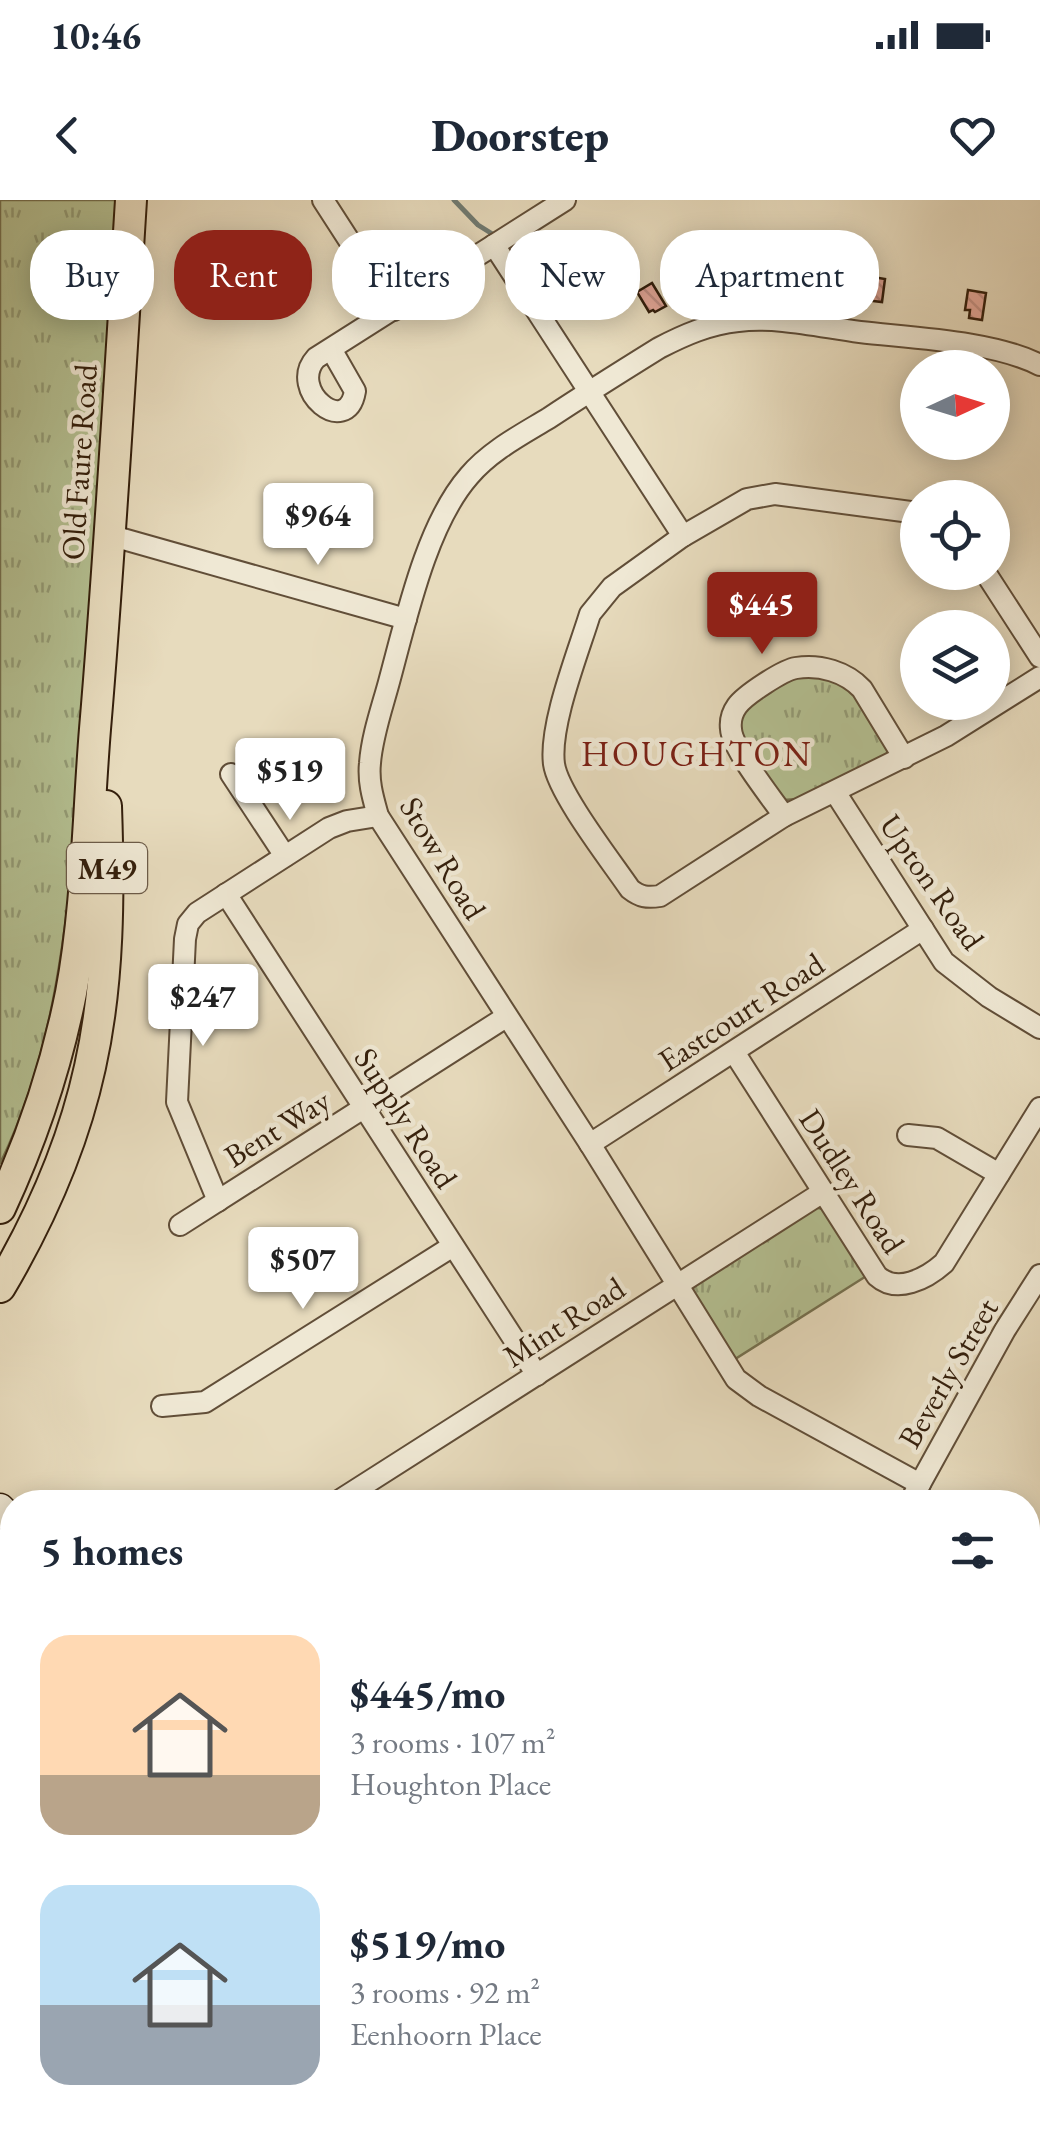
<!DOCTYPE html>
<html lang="en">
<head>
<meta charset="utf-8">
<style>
  :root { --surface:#fff; --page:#f2f2f3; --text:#1f2937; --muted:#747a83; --accent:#8f2418 }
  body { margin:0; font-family:"EB Garamond",serif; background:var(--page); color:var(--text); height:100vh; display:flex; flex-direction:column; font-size:38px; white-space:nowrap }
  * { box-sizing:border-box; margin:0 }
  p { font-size:32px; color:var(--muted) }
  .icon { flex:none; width:55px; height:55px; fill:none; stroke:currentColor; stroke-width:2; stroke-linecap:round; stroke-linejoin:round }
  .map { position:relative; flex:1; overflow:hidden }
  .drawer { position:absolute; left:0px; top:1290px; width:1040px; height:642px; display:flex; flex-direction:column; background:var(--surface); border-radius:40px 40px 0 0; box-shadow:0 5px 25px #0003 }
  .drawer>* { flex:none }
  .banner { position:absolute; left:30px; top:30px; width:980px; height:90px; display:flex; gap:20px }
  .needle { width:65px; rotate:86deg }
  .fabs { position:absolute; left:900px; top:150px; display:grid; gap:20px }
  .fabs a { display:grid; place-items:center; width:110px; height:110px; border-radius:50%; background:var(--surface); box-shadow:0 5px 25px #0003; font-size:50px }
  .price { position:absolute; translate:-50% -85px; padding:0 22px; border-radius:10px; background:#fff; color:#222; font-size:32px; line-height:65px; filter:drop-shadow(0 2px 5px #0008) }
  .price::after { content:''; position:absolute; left:50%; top:60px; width:30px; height:22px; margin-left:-15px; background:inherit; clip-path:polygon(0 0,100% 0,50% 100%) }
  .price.current { background:var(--accent); color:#fff }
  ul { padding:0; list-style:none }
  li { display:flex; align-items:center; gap:30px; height:250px; padding:0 40px }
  li span { display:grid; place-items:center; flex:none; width:280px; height:200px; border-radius:30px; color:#555 }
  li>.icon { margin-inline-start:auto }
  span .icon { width:120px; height:120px; fill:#fffc; stroke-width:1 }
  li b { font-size:42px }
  h2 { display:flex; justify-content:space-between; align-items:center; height:120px; padding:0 40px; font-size:42px }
  .pill { padding:0 35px; border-radius:40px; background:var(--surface); box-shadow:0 5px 25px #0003; font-size:35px; line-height:90px }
  .pill.current { background:var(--accent); color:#fff }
  .status { display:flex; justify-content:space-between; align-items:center; height:70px; padding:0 50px; background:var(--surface); direction:ltr }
  .status svg { height:28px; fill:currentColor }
  header { display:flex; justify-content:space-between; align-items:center; height:130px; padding:0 40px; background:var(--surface); font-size:45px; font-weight:800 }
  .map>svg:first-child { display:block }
  .grass { fill:url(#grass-tufts); stroke:#74704f; stroke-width:2.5 }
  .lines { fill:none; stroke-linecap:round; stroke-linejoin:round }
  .stream { stroke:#707b73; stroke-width:5 }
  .building { fill:url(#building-back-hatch); stroke:#341f0c; stroke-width:2.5 }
  .street-casing { stroke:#614e38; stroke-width:24 }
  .secondary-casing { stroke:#341f0c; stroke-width:31 }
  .primary-casing { stroke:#341f0c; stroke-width:34 }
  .street { stroke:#efe8d4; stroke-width:20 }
  .secondary { stroke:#efe8d4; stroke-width:28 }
  .primary { stroke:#e7dbbd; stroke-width:30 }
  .labels { text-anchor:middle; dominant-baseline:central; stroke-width:9; stroke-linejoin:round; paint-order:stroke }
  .shield { fill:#efe8d4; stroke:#6c5b48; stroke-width:2.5 }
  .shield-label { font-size:30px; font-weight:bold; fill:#341f0c }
  .street-label { font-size:32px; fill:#341f0c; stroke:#efe8d4 }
  .neighbourhood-label { font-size:35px; letter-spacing:2.5px; fill:#7a1f14; stroke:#efe8d4 }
</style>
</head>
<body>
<div class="status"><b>10:46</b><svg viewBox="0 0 49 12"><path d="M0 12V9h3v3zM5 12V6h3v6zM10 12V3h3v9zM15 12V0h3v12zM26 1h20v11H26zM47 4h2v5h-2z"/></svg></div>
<header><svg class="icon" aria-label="back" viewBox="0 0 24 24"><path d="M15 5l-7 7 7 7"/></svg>Doorstep<svg class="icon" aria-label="heart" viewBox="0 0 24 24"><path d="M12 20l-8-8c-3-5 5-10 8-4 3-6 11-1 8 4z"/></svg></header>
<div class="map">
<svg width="1040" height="1932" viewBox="0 0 1040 1932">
  <defs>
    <pattern id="grass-tufts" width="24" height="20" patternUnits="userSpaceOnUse" patternTransform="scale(2.5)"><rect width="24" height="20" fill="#b4c092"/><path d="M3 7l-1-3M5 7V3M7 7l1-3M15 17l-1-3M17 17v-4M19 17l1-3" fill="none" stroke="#939b76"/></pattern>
    <pattern id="building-back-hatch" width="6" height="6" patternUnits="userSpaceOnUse" patternTransform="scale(2.5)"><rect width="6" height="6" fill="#e5a899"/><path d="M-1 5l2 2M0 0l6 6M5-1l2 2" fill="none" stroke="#c59083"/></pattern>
  </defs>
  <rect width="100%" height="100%" fill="#e7dbbd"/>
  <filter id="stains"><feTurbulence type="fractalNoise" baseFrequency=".002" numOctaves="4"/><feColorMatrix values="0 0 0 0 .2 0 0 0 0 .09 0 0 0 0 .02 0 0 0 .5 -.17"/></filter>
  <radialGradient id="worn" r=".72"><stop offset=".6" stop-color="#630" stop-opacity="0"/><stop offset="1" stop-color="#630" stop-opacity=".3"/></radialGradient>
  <g class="grass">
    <path d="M0,0H117L73,658C62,765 47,867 0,964Z"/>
    <polygon points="801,473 849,484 889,548 884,560 797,599 784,600 738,534 743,509 793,475"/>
    <polygon points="814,1007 823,1009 868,1075 732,1161 692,1094 694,1085"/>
  </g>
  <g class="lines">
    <polyline class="stream" points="454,0 478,25 494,35"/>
  </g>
  <g class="building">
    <polygon points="733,64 750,66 748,89 731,87"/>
    <polygon points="867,76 885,79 882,102 864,100"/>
    <polygon points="652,83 666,106 655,112 653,110 649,112 637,92"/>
    <polygon points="968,90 986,93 982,120 969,118 970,110 965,110"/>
  </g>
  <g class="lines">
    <g class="street-casing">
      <g id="street">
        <polyline points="323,0 394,110"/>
        <polyline points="494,45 683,336"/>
        <path d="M331,149L355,191C347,239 287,190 316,158L565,0"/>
        <path d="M918,313L775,294L747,299L683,336L612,387L590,414C578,453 549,525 554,564C558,593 611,661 630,689C640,697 647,698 660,696L784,616L946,536L1040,477"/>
        <polyline points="109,335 406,419"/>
        <polyline points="985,372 1040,457"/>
        <polyline points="231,574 285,656"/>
        <polyline points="835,592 944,762 989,797 1040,828"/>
        <path d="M784,616C771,597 732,549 731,529C730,521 732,513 737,506C745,495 783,470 796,468C820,464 846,472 862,489L904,558"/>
        <polyline points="226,694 537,1175"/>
        <path d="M734,852L877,1076C897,1094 926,1079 944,1063L1040,908"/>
        <polyline points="908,935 937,938 999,974"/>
        <polyline points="590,944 923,729"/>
        <polyline points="218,1001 177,902 185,739 188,724 197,713 329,628 347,621 378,616"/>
        <polyline points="180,1025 506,817"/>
        <polyline points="162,1206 205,1202 453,1046"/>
        <path d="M920,1284L759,1196L736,1179L590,944L378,616C373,598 368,582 370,563C372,536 382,508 389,482C406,420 426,325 469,276C490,251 521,235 549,218C585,194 622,171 659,148C684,135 709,124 738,121C777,116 821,127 860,132C913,138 993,141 1040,165"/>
        <polyline points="337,1302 823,992"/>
        <polyline points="910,1302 1005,1130 1040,1075"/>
        <polyline points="1028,1372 1040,1363"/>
        <polyline points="1028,1500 1040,1519"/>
        <polyline points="1028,1618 1040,1610"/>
        <polyline points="1028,1729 1040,1749"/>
      </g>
    </g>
    <g class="secondary-casing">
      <g id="secondary">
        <polyline points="0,1308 12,1320"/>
        <polyline points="0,1358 12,1371"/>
        <polyline points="561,1920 573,1932"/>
        <polyline points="606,1920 618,1932"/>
      </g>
    </g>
    <g class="primary-casing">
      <g id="primary">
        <path d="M0,1008C32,939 56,868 71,793C87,709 88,615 95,529C110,353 120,176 131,0"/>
        <path d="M0,1087C40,1019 73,945 90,867C109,782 109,692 106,606"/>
      </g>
    </g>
    <use href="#street" class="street"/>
    <use href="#secondary" class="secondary"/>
    <use href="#primary" class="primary"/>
  </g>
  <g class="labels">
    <rect class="shield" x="67" y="643" width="80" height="50" rx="8"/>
    <g class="shield-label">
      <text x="107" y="668">M49</text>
    </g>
    <g class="street-label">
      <text transform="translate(79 262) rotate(-86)">Old Faure Road</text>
      <text transform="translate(443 658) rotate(59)">Stow Road</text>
      <text transform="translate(932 682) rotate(55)">Upton Road</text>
      <text transform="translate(741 812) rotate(-33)">Eastcourt Road</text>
      <text transform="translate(406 918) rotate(57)">Supply Road</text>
      <text transform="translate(277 928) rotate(-32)">Bent Way</text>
      <text transform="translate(852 981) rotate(57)">Dudley Road</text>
      <text transform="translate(564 1122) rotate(-33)">Mint Road</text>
      <text transform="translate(948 1173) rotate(-60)">Beverly Street</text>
    </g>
    <g class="neighbourhood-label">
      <text x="697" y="553">HOUGHTON</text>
    </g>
  </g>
  <rect width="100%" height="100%" filter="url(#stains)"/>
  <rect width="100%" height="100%" fill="url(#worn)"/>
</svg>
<div class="fabs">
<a><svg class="needle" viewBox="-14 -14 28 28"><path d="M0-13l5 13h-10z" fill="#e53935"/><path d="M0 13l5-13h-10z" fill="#747a83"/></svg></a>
<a><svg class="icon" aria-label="locate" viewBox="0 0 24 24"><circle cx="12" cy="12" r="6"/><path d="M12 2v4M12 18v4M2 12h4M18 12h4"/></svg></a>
<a><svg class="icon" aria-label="layers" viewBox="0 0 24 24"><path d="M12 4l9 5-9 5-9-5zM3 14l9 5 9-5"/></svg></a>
</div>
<b class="price" style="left:318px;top:368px">$964</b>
<b class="price current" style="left:762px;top:457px">$445</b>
<b class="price" style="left:290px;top:623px">$519</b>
<b class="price" style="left:203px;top:849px">$247</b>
<b class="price" style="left:303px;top:1112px">$507</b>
<div class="banner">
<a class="pill">Buy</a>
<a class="pill current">Rent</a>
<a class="pill">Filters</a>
<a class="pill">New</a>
<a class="pill">Apartment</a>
</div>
<section class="drawer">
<h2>5 homes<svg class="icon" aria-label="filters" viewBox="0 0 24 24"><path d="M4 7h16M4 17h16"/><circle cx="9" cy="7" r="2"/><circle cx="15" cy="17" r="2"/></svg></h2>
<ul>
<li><span style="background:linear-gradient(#ffd9b3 70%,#b9a48a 0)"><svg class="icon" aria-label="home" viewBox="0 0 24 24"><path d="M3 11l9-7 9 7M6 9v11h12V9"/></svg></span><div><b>$445/mo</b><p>3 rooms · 107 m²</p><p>Houghton Place</p></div></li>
<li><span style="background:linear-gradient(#bfe0f5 60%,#9aa5b1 0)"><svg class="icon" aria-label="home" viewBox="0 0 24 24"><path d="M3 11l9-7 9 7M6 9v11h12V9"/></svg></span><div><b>$519/mo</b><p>3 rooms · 92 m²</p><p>Eenhoorn Place</p></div></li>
</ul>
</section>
</div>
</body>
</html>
